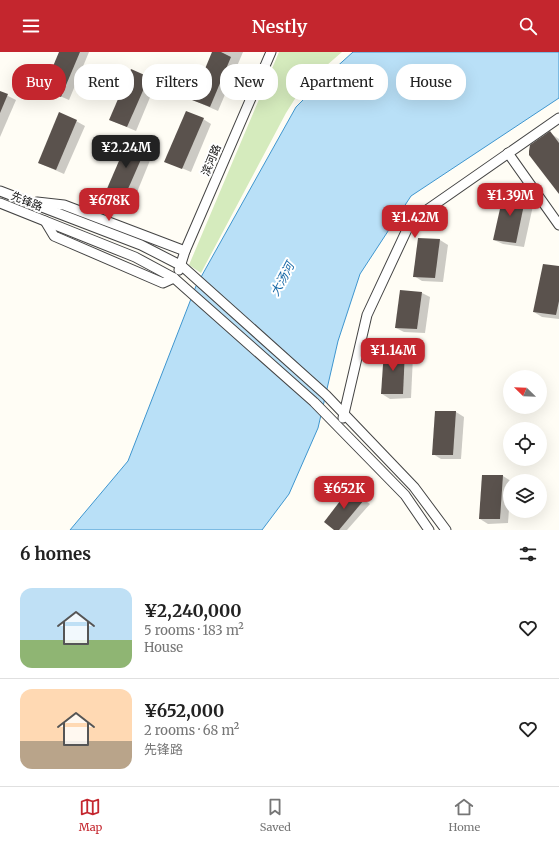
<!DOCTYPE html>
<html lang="en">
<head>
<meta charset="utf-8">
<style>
  :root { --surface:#fff; --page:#f2f2f2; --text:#222; --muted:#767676; --line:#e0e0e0; --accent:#c4262e }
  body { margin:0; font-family:Merriweather,"Noto Sans SC",serif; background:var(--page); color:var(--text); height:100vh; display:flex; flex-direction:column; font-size:15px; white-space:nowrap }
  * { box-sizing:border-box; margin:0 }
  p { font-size:13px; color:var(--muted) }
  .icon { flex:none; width:22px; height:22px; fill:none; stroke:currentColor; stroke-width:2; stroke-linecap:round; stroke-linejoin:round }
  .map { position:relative; height:478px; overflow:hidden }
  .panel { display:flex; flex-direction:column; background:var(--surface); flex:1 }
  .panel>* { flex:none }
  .banner { position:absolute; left:12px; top:12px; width:535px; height:36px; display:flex; gap:8px }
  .needle { width:26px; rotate:293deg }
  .controls { position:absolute; left:503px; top:318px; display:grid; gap:8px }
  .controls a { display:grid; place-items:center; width:44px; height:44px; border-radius:50%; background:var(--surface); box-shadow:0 4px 16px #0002; font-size:20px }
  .price { position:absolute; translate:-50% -34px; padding:0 9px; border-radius:8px; background:var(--accent); color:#fff; font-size:13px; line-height:26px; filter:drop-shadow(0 1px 2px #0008) }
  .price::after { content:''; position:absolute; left:50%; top:24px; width:12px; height:9px; margin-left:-6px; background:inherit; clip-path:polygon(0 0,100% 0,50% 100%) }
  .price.on { background:#222; color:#fff }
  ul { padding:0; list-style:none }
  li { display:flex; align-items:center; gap:12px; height:100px; padding:0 20px }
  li+li { border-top:1px solid var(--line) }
  li span { display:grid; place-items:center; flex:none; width:112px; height:80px; border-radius:12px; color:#555 }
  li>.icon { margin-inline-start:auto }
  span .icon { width:48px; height:48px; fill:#fffc; stroke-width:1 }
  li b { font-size:17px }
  h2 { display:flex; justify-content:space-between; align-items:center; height:48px; padding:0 20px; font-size:17px }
  .tag { padding:0 14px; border-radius:16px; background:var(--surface); box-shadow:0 4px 16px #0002; font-size:14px; line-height:36px }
  .tag.on { background:var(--accent); color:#fff }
  header { display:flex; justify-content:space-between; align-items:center; height:52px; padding:0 20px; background:var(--accent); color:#fff; font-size:18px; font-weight:600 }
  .dock { display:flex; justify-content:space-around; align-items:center; height:56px; border-top:1px solid var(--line); background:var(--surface); font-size:11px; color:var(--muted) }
  .dock a { display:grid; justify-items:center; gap:2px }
  .dock .on { color:var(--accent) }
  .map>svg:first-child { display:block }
  .green { fill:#d5ebbd }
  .water { fill:#b9e0f7; stroke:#3f96cf }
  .shadow { fill:#0003 }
  .building { fill:#5a524d }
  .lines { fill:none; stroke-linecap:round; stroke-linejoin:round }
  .minor-casing { stroke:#444; stroke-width:11 }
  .minor { stroke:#fff; stroke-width:9 }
  .labels { text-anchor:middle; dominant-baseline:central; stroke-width:4; stroke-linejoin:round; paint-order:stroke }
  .street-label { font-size:11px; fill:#111; stroke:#fff }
  .water-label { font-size:12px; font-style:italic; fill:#1768a6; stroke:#fff }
</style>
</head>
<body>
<header><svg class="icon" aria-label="menu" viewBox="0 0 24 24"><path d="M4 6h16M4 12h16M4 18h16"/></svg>Nestly<svg class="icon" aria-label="search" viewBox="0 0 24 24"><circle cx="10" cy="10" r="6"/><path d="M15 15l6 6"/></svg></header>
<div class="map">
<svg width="559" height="478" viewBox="0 0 559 478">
  <rect width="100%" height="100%" fill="#fffdf5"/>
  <polygon class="green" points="279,0 342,0 303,34 286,61 201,221 189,213"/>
  <polygon class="water" points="353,0 559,0 559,46 411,144 360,222 338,289 318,376 289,442 262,478 70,478 128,409 196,234 296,55 332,19"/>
  <g class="shadow">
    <polygon points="60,0 89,0 69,48 44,37"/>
    <polygon points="213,0 243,0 218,59 193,48"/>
    <polygon points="148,26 156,31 136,79 110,68"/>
    <polygon points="0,40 16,48 0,85"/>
    <polygon points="203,67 211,72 191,120 165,109"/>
    <polygon points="76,69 85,74 64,122 39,111"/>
    <polygon points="550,81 559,87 559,139"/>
    <polygon points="145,97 153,101 133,150 107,139"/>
    <polygon points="504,141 526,144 534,149 524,195 503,192 494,188"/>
    <polygon points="419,187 440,188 448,193 443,230 422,229 414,224"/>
    <polygon points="559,215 559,267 542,265 534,260"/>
    <polygon points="422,241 430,245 425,281 404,280 396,276"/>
    <polygon points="405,299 413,304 411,346 390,347 382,342"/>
    <polygon points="436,360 456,360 464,365 461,407 441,407 433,402"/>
    <polygon points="483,424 503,424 511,429 508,471 488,472 480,467"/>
    <polygon points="350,438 370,452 347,478 336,478"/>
  </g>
  <g class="building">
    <polygon points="59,0 80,0 61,45 43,38"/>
    <polygon points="212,0 221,0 231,5 210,55 192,48"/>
    <polygon points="131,17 149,25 127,75 109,68"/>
    <polygon points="0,39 8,42 0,61"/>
    <polygon points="186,59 204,66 182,117 164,110"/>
    <polygon points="59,60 77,68 56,118 38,111"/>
    <polygon points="550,79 559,91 559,142 529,103 529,99 530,93"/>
    <polygon points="128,88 146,96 124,146 106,139"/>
    <polygon points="504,139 526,143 516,191 493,188"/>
    <polygon points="418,186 440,187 435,226 413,225"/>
    <polygon points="543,212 559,214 559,249 556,263 533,260"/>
    <polygon points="400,238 422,240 417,277 395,276"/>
    <polygon points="384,298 405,298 403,342 381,342"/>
    <polygon points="435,359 456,359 453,403 432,403"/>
    <polygon points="482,423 503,423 500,467 479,467"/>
    <polygon points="350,436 364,448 339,478 334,478 324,470"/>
  </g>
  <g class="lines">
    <g class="minor-casing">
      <g id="minor">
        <polyline points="508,101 559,173"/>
        <polyline points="0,139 141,193 182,214 326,343 414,435 446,478"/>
        <polyline points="37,150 64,153 185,199"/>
        <polyline points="0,151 135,205 174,226 314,350 405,443 429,478"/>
        <polyline points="45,169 54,184 163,231 174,226"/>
        <polyline points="179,218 185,199 271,0"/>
        <polyline points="343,366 367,263 411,169 559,66"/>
      </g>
    </g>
    <use href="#minor" class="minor"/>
  </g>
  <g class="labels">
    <g class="street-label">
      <text transform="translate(211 108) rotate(-67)">滨河路</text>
      <text transform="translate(27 149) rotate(22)">先锋路</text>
    </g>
    <g class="water-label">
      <text transform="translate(282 227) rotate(-62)">大汤河</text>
    </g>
  </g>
</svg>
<div class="controls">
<a><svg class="needle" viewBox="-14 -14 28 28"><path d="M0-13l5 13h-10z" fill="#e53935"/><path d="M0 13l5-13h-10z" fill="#767676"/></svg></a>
<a><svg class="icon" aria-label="locate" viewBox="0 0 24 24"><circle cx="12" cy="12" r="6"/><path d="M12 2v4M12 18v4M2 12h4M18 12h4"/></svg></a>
<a><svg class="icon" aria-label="layers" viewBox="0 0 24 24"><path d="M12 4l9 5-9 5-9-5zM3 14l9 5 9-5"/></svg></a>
</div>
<b class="price on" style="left:126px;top:117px">¥2.24M</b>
<b class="price" style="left:510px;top:165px">¥1.39M</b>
<b class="price" style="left:109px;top:170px">¥678K</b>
<b class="price" style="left:415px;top:187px">¥1.42M</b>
<b class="price" style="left:393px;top:320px">¥1.14M</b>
<b class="price" style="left:344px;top:458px">¥652K</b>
<div class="banner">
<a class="tag on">Buy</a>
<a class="tag">Rent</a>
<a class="tag">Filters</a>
<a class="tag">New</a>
<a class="tag">Apartment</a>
<a class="tag">House</a>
</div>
</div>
<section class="panel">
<h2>6 homes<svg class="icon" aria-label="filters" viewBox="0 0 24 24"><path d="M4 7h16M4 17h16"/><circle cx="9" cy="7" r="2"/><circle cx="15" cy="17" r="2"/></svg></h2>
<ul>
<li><span style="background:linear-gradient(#bfe0f5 65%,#8fb573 0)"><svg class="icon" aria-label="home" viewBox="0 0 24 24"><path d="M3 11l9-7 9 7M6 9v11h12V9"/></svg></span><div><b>¥2,240,000</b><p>5 rooms · 183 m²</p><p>House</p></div><svg class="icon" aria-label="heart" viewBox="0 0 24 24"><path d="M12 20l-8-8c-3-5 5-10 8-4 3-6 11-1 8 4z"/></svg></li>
<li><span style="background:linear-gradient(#ffd9b3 65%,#b9a48a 0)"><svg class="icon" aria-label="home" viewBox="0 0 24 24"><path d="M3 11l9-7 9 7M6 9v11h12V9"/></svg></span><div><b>¥652,000</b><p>2 rooms · 68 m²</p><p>先锋路</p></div><svg class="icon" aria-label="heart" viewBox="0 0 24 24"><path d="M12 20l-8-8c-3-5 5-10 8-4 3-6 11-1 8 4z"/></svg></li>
</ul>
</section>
<nav class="dock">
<a class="on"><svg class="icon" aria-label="map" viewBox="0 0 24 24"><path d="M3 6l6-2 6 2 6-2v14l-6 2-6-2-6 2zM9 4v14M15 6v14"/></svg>Map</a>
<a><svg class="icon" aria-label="saved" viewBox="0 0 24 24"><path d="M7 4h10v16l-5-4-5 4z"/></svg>Saved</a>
<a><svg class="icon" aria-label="home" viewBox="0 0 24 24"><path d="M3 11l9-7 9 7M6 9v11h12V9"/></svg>Home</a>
</nav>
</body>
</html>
